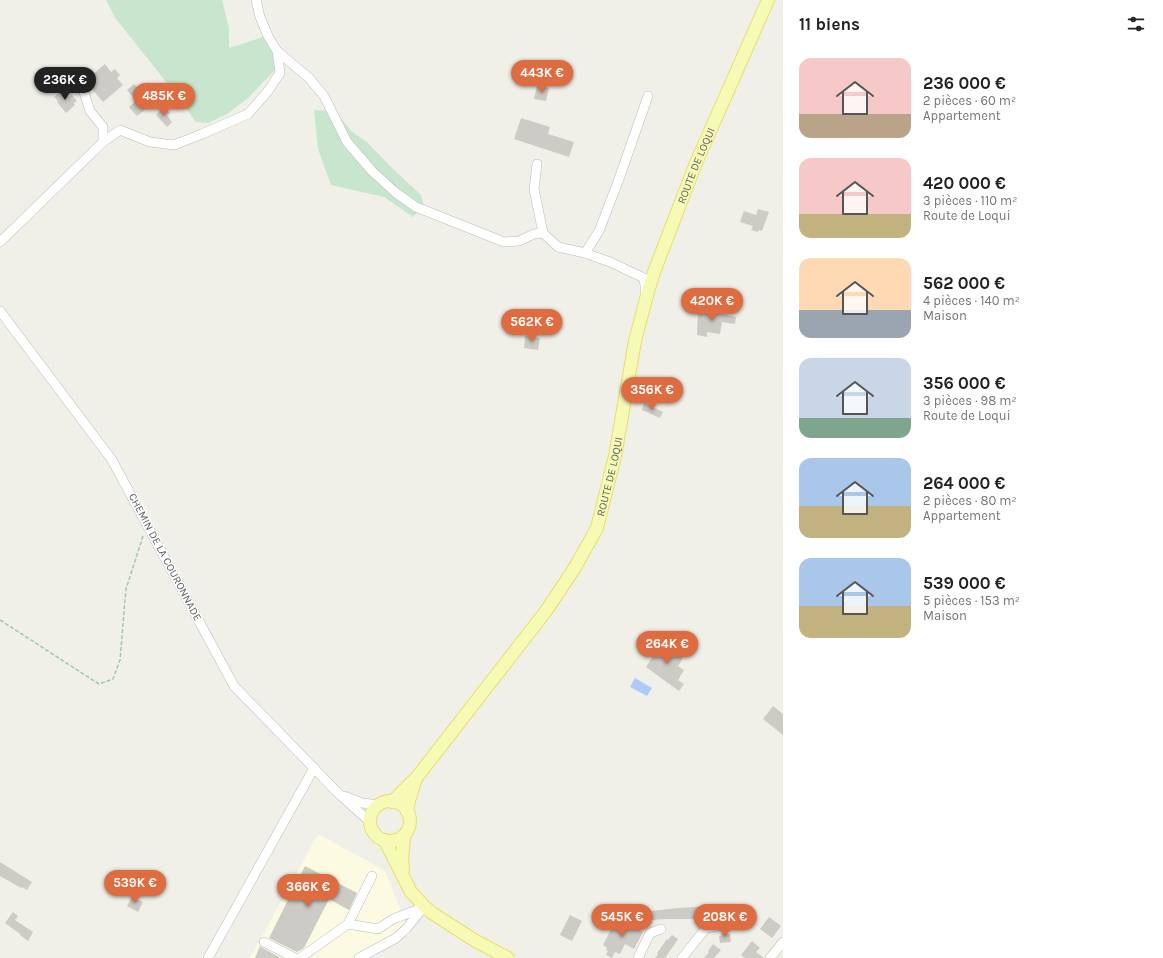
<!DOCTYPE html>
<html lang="fr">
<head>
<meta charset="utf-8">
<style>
  :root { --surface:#fff; --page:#f6f6f6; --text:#202124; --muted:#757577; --accent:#df6c40 }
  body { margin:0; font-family:Karla,sans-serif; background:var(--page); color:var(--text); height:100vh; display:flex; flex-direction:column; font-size:15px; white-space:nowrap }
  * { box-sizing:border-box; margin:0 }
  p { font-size:13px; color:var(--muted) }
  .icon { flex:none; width:22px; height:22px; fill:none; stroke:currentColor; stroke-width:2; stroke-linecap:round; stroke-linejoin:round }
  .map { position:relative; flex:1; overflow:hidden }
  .drawer { display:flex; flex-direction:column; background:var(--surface); width:380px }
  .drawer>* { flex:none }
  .price { position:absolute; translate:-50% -34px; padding:0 9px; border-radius:14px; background:var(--accent); color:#fff; font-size:13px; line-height:26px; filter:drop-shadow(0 1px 2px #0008) }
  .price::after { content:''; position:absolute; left:50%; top:24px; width:12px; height:9px; margin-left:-6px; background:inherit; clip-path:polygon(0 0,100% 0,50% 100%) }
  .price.current { background:#222; color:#fff }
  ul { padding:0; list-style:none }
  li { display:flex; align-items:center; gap:12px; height:100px; padding:0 16px }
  li span { display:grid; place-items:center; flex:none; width:112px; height:80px; border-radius:12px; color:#555 }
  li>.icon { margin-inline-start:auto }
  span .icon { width:48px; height:48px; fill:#fffc; stroke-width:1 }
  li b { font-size:17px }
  h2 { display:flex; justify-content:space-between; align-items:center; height:48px; padding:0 16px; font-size:17px }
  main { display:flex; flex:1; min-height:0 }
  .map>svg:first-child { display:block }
  .commercial { fill:#fcfbe2 }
  .green { fill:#c7e6cd }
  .water { fill:#afcafa }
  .building { fill:#cccbc5 }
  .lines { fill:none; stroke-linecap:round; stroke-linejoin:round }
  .minor-casing { stroke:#babbc1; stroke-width:10 }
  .major-casing { stroke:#e9de69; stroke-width:14 }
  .path { stroke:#a0c6b3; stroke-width:1.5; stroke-dasharray:4 2; stroke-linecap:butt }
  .minor { stroke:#fff; stroke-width:9 }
  .major { stroke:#f7fab4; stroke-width:12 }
  .labels { text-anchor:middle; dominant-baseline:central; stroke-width:3; stroke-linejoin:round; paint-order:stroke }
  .street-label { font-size:11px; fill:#606167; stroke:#fff }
</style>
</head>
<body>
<main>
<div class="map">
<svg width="783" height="958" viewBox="0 0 783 958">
  <rect width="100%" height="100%" fill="#f0f0e8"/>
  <polygon class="commercial" points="318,834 385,871 410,934 369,958 250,958"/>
  <g class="green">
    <polygon points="106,0 222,0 229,28 229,48 266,36 275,52 276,69 248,98 227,114 208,123 196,122 163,78 116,19"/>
    <polygon points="314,110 335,111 351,131 368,143 390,166 421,195 424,206 413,217 384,197 331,185 318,149"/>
  </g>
  <polygon class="water" points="635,678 652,688 647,696 630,687"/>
  <g class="building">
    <polygon points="105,64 111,72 115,69 120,75 117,78 123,85 103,102 85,81"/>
    <polygon points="134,84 151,105 137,116 129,107 136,101 127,90"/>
    <polygon points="537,86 549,88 546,101 534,99"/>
    <polygon points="62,90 69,97 71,94 77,101 74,103 75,105 66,113 57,102 58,101 54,97"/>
    <polygon points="164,106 170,113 167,115 172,122 167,127 156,115"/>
    <polygon points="521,118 550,127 548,134 574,142 569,157 514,139"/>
    <polygon points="758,209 769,212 762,231 759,230 758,232 751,230 753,226 740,222 744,211 756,215"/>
    <polygon points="698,309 724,313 723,314 736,317 735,324 722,322 720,334 707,332 707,337 697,335"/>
    <polygon points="525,336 540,338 538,350 524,348"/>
    <polygon points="644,403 663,412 660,418 642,410"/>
    <polygon points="657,639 683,658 678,666 684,670 678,680 684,684 679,691 646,667 657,650 651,646"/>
    <polygon points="773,706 783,714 783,735 763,719"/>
    <polygon points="0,862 32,882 27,890 22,887 21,888 0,876"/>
    <polygon points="305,866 357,893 349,910 329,899 304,948 297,952 269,938"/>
    <polygon points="132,897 143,902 138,912 127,906"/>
    <polygon points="741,904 749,910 743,917 738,916 734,913"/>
    <polygon points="726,905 727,916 697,919 665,919 651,920 651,922 644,923 642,912 678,908"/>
    <polygon points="13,912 18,916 15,920 33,932 28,941 20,935 20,934 5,923"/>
    <polygon points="570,915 582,921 572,941 560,935"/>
    <polygon points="769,917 781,926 772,938 760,929"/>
    <polygon points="617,918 643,932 634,949 625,944 620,954 615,952 612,958 606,955 608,951 606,950 607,948 603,945"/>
    <polygon points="721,934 730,934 731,942 720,943 719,936 721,936"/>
    <polygon points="672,935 678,939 665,958 655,958 658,954 657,953 667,939 668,940"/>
    <polygon points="752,941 760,948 756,952 764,958 745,958 741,955"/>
    <polygon points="713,944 721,950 714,958 704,958 709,952 708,951"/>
    <polygon points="260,946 261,947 281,958 255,958"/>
  </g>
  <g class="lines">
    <g class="minor-casing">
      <g id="minor">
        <polyline points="256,0 260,17 268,36 277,51 309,78 324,96 347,142 372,171 396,193 416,207 504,242 519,241 534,234 543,233 558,247 585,253 610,262 644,278 646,293"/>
        <polyline points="83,89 90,111 103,127 103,142"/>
        <polyline points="537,164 534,189 543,233"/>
        <polyline points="0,242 103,142 120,130 150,142 174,145 202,134 248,114 268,91 280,73 277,51"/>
        <polyline points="585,253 599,231 619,179 648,96"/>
        <polyline points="0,311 112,460 234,686 339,794 370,822"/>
        <polyline points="344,796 362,803 379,805"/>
        <polyline points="372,876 348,924 378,929 393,919 425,907"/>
        <polyline points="264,942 295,958"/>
        <polyline points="208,958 314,768"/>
        <polyline points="300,958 348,924"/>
        <polyline points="359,958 396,938 406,929 423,908"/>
        <polyline points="638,958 650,933 661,929"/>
        <polyline points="682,958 706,928 739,922"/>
        <polyline points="770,958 783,942"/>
      </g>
    </g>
    <g class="major-casing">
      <g id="major">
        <circle cx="390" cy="821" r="20"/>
        <path id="s1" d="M392,802L417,777L546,611L574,569L597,528L615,456L635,341L647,295L654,272L696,163L768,0"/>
        <polyline points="407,812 408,804 416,778"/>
        <polyline points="385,841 411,892 425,907 432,913 474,940 508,958"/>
        <polyline points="403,870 402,859 404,836"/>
      </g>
    </g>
    <polyline class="path" points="0,620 99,684 113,679 120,660 126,589 143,536"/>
    <use href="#minor" class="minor"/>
    <use href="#major" class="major"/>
  </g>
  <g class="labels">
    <g class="street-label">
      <text stroke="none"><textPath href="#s1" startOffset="720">ROUTE DE LOQUI</textPath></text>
      <text stroke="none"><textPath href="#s1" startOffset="396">ROUTE DE LOQUI</textPath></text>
      <text transform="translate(165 557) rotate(62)">CHEMIN DE LA COURONNADE</text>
    </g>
  </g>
</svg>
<b class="price" style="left:542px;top:94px">443K €</b>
<b class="price current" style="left:65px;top:101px">236K €</b>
<b class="price" style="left:164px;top:117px">485K €</b>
<b class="price" style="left:712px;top:322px">420K €</b>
<b class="price" style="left:532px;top:343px">562K €</b>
<b class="price" style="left:652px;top:411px">356K €</b>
<b class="price" style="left:667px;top:665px">264K €</b>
<b class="price" style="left:135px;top:904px">539K €</b>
<b class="price" style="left:308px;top:908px">366K €</b>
<b class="price" style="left:622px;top:938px">545K €</b>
<b class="price" style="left:725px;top:938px">208K €</b>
</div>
<section class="drawer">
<h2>11 biens<svg class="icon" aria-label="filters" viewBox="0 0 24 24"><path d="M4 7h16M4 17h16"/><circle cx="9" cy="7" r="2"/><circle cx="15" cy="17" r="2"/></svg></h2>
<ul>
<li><span style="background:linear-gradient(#f6c9c9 70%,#b9a48a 0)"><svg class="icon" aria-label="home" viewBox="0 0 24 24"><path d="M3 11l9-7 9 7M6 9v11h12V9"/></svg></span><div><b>236 000 €</b><p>2 pièces · 60 m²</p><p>Appartement</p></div></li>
<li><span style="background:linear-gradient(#f6c9c9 70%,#c2b280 0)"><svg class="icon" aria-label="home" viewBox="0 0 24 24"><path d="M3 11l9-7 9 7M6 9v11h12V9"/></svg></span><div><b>420 000 €</b><p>3 pièces · 110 m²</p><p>Route de Loqui</p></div></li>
<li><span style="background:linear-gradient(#ffd9b3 65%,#9aa5b1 0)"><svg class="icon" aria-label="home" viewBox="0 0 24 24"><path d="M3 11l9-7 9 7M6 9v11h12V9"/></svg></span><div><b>562 000 €</b><p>4 pièces · 140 m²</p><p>Maison</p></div></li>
<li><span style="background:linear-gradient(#c9d6e8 75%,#7fa58c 0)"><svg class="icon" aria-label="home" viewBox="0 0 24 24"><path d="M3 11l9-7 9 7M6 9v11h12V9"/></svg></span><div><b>356 000 €</b><p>3 pièces · 98 m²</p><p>Route de Loqui</p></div></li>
<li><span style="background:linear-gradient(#a9c7e8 60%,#c2b280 0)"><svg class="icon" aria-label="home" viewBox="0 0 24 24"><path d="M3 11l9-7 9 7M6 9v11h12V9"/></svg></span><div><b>264 000 €</b><p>2 pièces · 80 m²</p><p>Appartement</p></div></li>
<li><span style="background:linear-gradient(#a9c7e8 60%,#c2b280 0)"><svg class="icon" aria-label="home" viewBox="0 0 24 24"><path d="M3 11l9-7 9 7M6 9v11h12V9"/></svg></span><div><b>539 000 €</b><p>5 pièces · 153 m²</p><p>Maison</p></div></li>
</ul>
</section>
</main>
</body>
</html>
